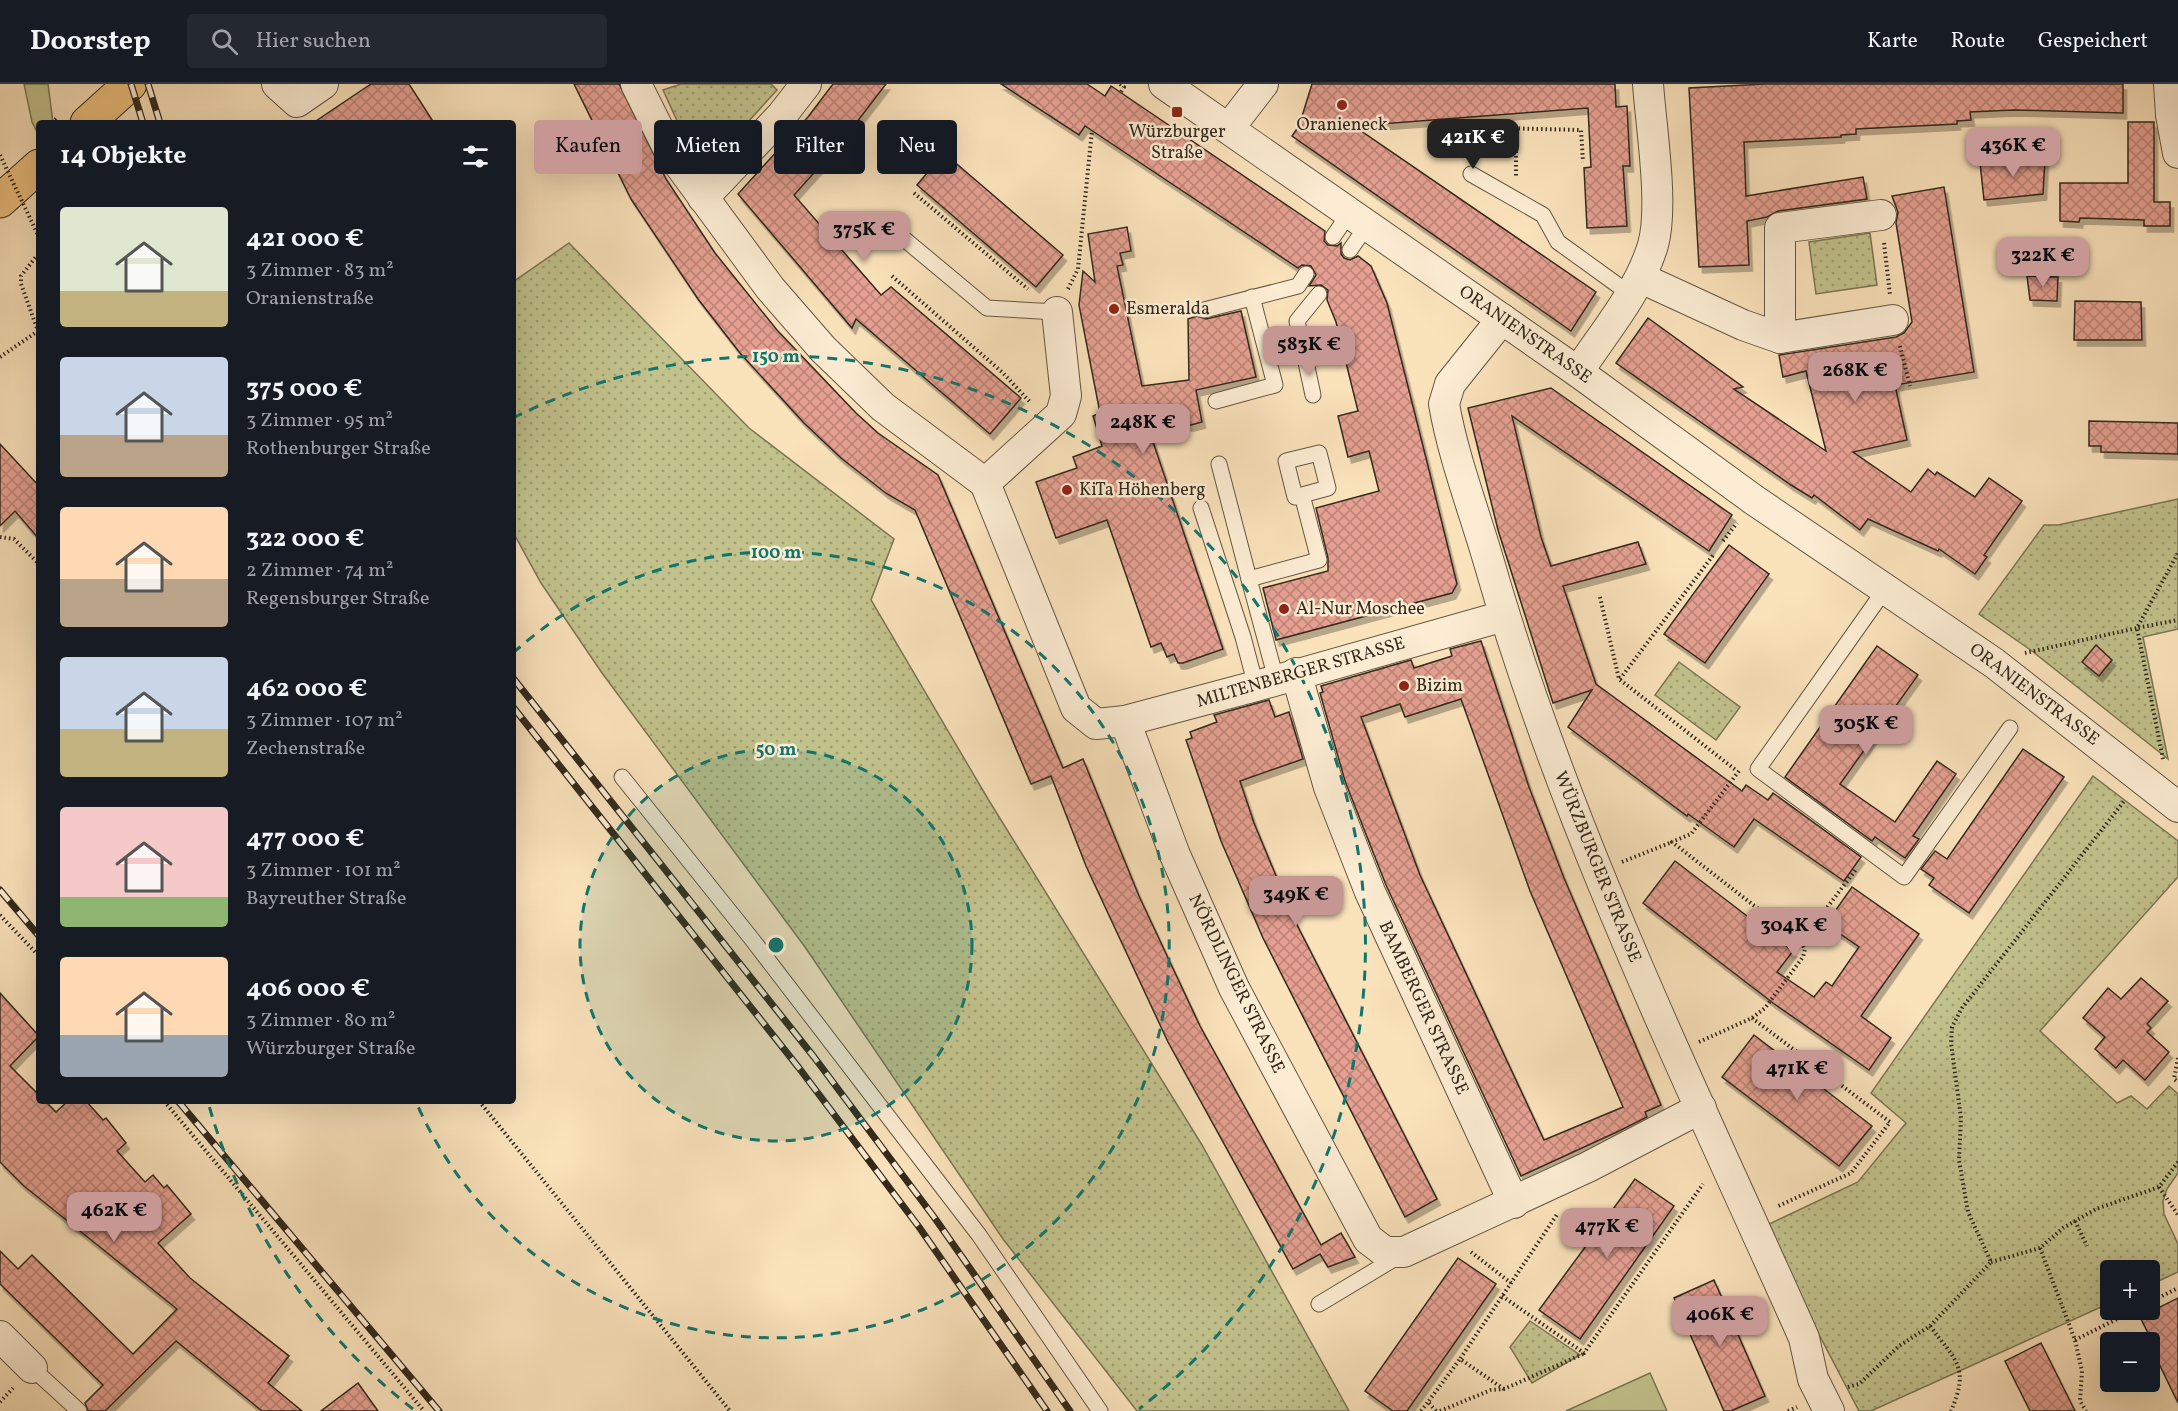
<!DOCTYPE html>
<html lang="de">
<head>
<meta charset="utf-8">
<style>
  :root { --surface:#171b24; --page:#242831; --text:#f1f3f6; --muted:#9ea1a6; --line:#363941; --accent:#c59692 }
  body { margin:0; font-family:Vollkorn,serif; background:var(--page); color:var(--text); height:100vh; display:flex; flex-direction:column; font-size:22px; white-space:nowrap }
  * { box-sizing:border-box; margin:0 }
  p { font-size:20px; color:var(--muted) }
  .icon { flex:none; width:33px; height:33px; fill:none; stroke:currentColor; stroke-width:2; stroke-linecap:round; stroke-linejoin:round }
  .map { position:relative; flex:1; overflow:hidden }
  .side { position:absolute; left:36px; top:36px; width:480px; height:984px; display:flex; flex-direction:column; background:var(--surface); border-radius:6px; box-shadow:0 6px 24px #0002 }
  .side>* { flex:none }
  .guide { position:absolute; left:534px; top:36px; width:570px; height:54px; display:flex; gap:12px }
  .fabs { position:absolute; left:2100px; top:1176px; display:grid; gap:12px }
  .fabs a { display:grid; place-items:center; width:60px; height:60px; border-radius:6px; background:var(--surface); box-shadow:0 6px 24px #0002; font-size:30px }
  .price { position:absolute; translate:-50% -51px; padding:0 14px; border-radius:12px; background:var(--accent); color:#111; font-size:20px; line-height:39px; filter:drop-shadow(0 2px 3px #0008) }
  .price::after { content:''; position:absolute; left:50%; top:36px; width:18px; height:14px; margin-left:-9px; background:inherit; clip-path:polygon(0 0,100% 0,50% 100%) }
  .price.selected { background:#222; color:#fff }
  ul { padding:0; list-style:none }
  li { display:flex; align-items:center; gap:18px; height:150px; padding:0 24px }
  li span { display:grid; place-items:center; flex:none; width:168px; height:120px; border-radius:6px; color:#555 }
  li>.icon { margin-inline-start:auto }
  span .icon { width:72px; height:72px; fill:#fffc; stroke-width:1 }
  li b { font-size:26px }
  h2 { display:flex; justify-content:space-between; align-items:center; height:72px; padding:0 24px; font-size:26px }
  .pill { padding:0 21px; border-radius:6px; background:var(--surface); box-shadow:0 6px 24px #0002; font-size:21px; line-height:54px }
  .pill.selected { background:var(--accent); color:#111 }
  header { display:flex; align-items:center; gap:36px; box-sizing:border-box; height:84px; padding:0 30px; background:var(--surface); border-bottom:2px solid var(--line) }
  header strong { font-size:28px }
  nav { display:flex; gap:33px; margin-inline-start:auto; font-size:21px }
  .search { width:420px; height:54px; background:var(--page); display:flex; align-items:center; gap:15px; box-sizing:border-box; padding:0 21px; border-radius:6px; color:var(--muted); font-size:22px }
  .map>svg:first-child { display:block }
  .grass { fill:#c2c28d; stroke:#7a7654; stroke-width:1.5 }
  .park { fill:url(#park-dots); stroke:#7a7654; stroke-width:1.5 }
  .building { fill:url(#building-cross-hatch); stroke:#32291b; stroke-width:1.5; fill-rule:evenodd; filter:url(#shadow) }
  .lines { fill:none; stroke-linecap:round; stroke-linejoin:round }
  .lane-casing { stroke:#645743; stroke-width:17 }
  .street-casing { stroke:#645743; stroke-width:32 }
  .primary-casing { stroke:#32291b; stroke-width:35 }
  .path { stroke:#32291b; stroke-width:4; stroke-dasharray:1.5 3; stroke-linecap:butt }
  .lane { stroke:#fcecd3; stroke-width:15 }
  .street { stroke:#fcecd3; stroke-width:30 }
  .primary { stroke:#edc17e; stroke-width:33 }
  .rail-casing { stroke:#32291b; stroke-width:7 }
  .rail { stroke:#fcecd3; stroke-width:4.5; stroke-dasharray:14; stroke-linecap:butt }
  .path-bridge { stroke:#32291b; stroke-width:4; stroke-dasharray:1.5 3; stroke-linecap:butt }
  .ring { fill:none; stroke:#0f766e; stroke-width:3; stroke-dasharray:10 8 }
  .poi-dot { fill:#8f2418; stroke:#fcecd3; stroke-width:2 }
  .labels { text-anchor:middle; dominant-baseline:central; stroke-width:5; stroke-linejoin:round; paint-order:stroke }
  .poi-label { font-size:18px; fill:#32291b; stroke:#fcecd3; text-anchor:start }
  .street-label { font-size:18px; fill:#32291b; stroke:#fcecd3 }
  .centre { fill:#0f766e; stroke:#fcecd3; stroke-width:3 }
  .ring-label { font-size:18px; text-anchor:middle; font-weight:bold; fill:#0f766e; stroke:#fcecd3; stroke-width:5; stroke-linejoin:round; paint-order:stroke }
</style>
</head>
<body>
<header>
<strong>Doorstep</strong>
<div class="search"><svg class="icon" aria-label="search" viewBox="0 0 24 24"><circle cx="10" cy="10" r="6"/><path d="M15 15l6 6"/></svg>Hier suchen</div>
<nav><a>Karte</a><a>Route</a><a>Gespeichert</a></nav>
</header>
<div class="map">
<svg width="2178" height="1327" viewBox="0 0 2178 1327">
  <defs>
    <pattern id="park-dots" width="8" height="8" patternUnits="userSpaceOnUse" patternTransform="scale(1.5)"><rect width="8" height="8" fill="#c2c28d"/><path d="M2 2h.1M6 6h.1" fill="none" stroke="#9e9e72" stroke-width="1.8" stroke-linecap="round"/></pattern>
    <pattern id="building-cross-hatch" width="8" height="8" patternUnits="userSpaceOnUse" patternTransform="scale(1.5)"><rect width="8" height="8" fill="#e5a091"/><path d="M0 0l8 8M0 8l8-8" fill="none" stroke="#ba8276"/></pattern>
    <filter id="shadow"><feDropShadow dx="3.5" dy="6" stdDeviation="0" flood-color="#0004"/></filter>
  </defs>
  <rect width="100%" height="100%" fill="#fae2bb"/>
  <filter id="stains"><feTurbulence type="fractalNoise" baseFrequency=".00333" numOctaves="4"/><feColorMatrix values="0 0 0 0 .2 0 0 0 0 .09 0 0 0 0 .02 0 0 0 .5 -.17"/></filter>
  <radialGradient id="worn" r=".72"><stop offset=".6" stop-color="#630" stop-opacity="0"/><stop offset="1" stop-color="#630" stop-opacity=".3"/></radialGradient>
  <g class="grass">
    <polygon points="24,0 48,0 53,39 39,39 39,52 32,38"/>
    <polygon points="1650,1289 1667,1327 1566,1327"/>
  </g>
  <g class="park">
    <polygon points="681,0 771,0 777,6 736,51 690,65 663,6"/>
    <polygon points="1870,149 1877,201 1816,210 1809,158"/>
    <polygon points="569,159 749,344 894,455 871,516 988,715 1202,1061 1349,1327 1137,1327 1003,1155 805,863 602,589 541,499 513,448 513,198"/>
    <polygon points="2178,415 2178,545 2143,553 2168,675 2032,567 1979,530 2044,441 2058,441"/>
    <polygon points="1679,578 1740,623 1716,656 1655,611"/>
    <polygon points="2093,692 2178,757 2178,793 2040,947 2117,1019 2131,1012 2147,1025 2169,1002 2178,1010 2178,1089 2167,1105 2163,1117 2164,1130 2178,1160 2178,1188 2150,1201 2150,1186 2110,1186 2110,1219 1871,1327 1859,1327 1814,1241 1767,1141 1858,1098 1906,1039 1871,1009"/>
    <polygon points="1530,1237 1580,1271 1532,1299 1510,1263"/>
  </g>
  <g class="building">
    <polygon points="371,0 409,0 434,39 313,39"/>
    <polygon points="574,0 619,0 666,95 715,169 777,246 856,329 878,349 938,391 1063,684 1083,675 1139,812 1200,942 1321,1161 1341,1149 1355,1173 1328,1183 1320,1170 1293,1185 1168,958 1086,782 1051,692 1031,700 915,426 887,410 841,374 804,339 740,269 698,215 631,115"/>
    <polygon points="833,0 886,0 840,60 794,111 881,211 891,203 1021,314 990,350 856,235 852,244 738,110 808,33"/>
    <polygon points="1001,0 1087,0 1105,12 1111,2 1325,147 1324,157 1328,161 1337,162 1341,159 1341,170 1344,174 1350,176 1358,172 1371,182 1387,219 1427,378 1457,500 1452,509 1276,556 1263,504 1328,487 1328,474 1316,424 1379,407 1369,367 1348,373 1338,332 1358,327 1336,238 1327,216 1328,206 1321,201 1309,202 1316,191 1311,182 1302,181 1298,184 1085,42 1079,51"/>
    <polygon points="1312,0 1615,0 1616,23 1627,22 1630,82 1623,82 1627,142 1587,144 1584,84 1591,83 1588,24 1354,42 1596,208 1571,247 1292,52 1299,42"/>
    <polygon points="1765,0 2123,0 2123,29 2014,26 1970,28 1971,36 1957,37 1957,40 1856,45 1856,50 1841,51 1841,53 1744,58 1746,112 1863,93 1867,115 1778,127 1767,133 1747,137 1749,181 1699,183 1689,4"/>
    <polygon points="2128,38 2154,38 2154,118 2170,118 2170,142 2144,142 2144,136 2080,134 2079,138 2060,137 2060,99 2128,99"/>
    <polygon points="944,69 1063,171 1036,203 917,101"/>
    <polygon points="2014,74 2045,75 2043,110 1984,116 1980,79"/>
    <polygon points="1944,103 1974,288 1895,301 1907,356 1853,368 1911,408 1928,385 1935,391 1937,388 1975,413 1989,394 2022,417 1984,471 1987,473 1975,490 1939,465 1938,467 1868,435 1860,446 1814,411 1812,414 1791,401 1616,279 1648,234 1743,303 1734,305 1826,367 1806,287 1783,293 1779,271 1896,253 1904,249 1912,238 1896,139 1898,128 1892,112"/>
    <polygon points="1127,143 1131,167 1120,169 1123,181 1117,182 1142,302 1189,296 1188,235 1197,232 1206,235 1241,227 1256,293 1196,306 1202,338 1191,341 1147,340 1223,565 1183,579 1178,579 1174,570 1167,573 1161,559 1151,563 1107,436 1056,454 1036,398 1077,384 1073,373 1102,362 1093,332 1100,329 1079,221 1083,187 1095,198 1088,150"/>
    <polygon points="2027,192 2058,193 2057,217 2030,216"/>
    <polygon points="2075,217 2141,218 2142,256 2074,256"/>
    <polygon points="1551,304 1732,431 1709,467 1512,332 1541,453 1551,482 1638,458 1646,480 1563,502 1596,600 1742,707 1746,701 1768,716 1773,709 1861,773 1844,797 1754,735 1734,763 1688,730 1687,732 1608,673 1568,643 1592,606 1553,619 1498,446 1468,324"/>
    <polygon points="2089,337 2178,339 2178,370 2101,368 2101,362 2089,362"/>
    <polygon points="0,360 39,402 39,455 15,427 0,442"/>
    <polygon points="1729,461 1769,490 1705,579 1664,550"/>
    <path d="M1481,557L1529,703L1564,794L1661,1021L1645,1028L1647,1033L1619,1047L1521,1092L1386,801L1345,697L1320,609L1323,608L1321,602L1411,576L1414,584L1452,572L1450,565ZM1461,615L1530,807L1623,1023L1544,1056L1420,791L1361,633L1400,620L1405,633Z"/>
    <polygon points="2096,561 2112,576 2099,592 2082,578"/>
    <polygon points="1877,562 1918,591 1840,700 1895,738 1937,677 1956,690 1913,752 1919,755 1905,774 1875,753 1872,757 1785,693"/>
    <polygon points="1269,616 1275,633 1289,628 1303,675 1240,697 1254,739 1294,835 1437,1115 1405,1133 1263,854 1221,757 1186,656 1192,654 1190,648 1217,638 1214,631"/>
    <polygon points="2023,665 2064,693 1969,829 1929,801 1934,794 1921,785 1935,767 1947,775"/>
    <polygon points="1675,777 1793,867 1777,888 1814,913 1826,898 1832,902 1859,863 1826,840 1852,803 1919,850 1861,932 1891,954 1869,986 1773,919 1643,819"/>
    <polygon points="2141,894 2168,917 2147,940 2151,944 2147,948 2169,968 2145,996 2123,976 2116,984 2095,965 2105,953 2083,934 2108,904 2121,915"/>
    <polygon points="0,909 39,952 10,982 39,1011 39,1017 45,1017 56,1028 68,1017 86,1017 103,1036 106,1034 126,1059 117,1067 145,1098 153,1091 164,1104 167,1101 191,1130 158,1159 190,1194 289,1272 268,1299 302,1327 262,1327 176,1257 105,1327 88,1327 85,1319 103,1301 0,1200 0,1167 18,1185 32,1171 133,1270 177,1225 24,1102 0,1078"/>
    <polygon points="1754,951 1872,1042 1839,1082 1722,993"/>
    <polygon points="1635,1095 1674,1122 1580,1255 1539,1226"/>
    <polygon points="1458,1174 1496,1200 1407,1327 1393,1327 1365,1307"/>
    <polygon points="1714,1196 1765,1312 1731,1327 1724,1327 1674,1214"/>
    <polygon points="2178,1214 2178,1319 2148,1257 2151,1255 2140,1233"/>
    <polygon points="2041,1259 2075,1327 2030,1327 2005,1277"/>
    <polygon points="358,1299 378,1327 321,1327"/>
  </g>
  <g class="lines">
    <g class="lane-casing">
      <g id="lane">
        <polyline points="1471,90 1543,131 1558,158 1630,210"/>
        <polyline points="1333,153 1350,128"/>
        <polyline points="903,154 987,224 1057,228"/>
        <polyline points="1350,166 1368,140"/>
        <polyline points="1204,226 1298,202 1306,190"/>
        <polyline points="1313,311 1297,237 1319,210"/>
        <polyline points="1216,317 1275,301 1252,213"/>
        <polyline points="1219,380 1249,495"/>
        <polyline points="1201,424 1243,553 1256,602"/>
        <polyline points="1886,504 1758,685 1904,793 2010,644"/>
        <polyline points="1276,595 1249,495 1319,476 1302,411 1295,413 1286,377 1319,369 1328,404 1302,411"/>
        <polyline points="622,693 751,854 979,1151 1100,1327"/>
        <polyline points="1319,1220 1399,1172"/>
        <polyline points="32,1284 79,1327"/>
      </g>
    </g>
    <g class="street-casing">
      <g id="street">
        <polyline points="277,0 297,18 323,0"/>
        <polyline points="636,0 670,68 770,204 823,265 883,323 985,399 1076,624 1096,640 1125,637 1256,602 1504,532"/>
        <polyline points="1164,0 1578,288 1754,416 1994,579 2178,723"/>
        <polyline points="2169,0 2171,31 2178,69"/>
        <polyline points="1229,44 1263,0"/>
        <polyline points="703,114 782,31 806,0"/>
        <polyline points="1641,194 1743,241 1780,254 1893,236"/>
        <path d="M1502,235L1450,300L1444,320C1453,372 1473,424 1488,475C1565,745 1690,998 1804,1254L1813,1295L1829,1327"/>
        <polyline points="1780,254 1780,144 1881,131"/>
        <path d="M1578,288C1604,248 1639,208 1653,161C1664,122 1651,43 1648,0"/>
        <polyline points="985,399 1061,330 1066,312 1057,228"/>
        <polyline points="1296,589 1329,703 1370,808 1514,1119"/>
        <polyline points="1125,637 1175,771 1234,904 1368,1155 1385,1168 1404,1168 1588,1083 1701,1024"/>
        <polyline points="0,1252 32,1284"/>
      </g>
    </g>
    <g class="primary-casing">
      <g id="primary">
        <polyline points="87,39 130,0"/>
        <polyline points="0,117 39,82"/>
      </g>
    </g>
    <g class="path">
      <polyline points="1120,0 1124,3 1121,8"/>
      <polyline points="1456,38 1498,44 1581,46 1583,78"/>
      <polyline points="52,39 58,33"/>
      <polyline points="1516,45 1516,94"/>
      <polyline points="914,109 1028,205"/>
      <polyline points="1884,159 1890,211"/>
      <polyline points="892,192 1002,288 1031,319"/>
      <polyline points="1068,205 1078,185 1092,46"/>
      <polyline points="1900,262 1910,302"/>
      <polyline points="0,273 38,247 21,200 21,192 39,169"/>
      <polyline points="0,453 14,455 39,480"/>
      <polyline points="1723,457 1737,439"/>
      <polyline points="1600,513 1619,595 1737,687"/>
      <polyline points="2025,569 2137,544 2178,469"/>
      <polyline points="1620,595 1714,470"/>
      <polyline points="2163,675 2137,544 2178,536"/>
      <polyline points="1739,687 1691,750 1672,758 1801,858"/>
      <polyline points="1622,778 1672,758"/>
      <polyline points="0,831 39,872"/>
      <polyline points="1752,934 1890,1038 1851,1089 1776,1123"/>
      <polyline points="1699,958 1752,934 1765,924 1803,873 1805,865 1801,858 1857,784"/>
      <polyline points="2178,974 2174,995 2178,998"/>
      <polyline points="164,1017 424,1327"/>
      <polyline points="479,1017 730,1327"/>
      <polyline points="2178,1078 2159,1103 2178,1131"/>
      <polyline points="2075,1137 2087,1162"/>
      <polyline points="2040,1164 2075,1256 2082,1287 2080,1317 2086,1327"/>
      <polyline points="1471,1168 1511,1199"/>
      <polyline points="1991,1178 2040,1164 2063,1144 2096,1125 2159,1103"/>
      <polyline points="1502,1212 1584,1269 1703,1100"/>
      <polyline points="2150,1218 2178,1204"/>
      <path d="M1930,1242C1956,1277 1970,1283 1951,1327"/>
      <polyline points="2075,1256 2135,1226"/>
      <polyline points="1848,1303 1859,1300 1899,1262 1930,1242 1991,1178 1968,1128 1959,1076 1961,1034 1951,959 1952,943 1962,924 2125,716"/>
      <polyline points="1504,1305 1460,1275 1558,1129"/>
      <polyline points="0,1318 13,1304"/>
      <polyline points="1421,1327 1428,1318"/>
      <polyline points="1436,1327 1428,1318 1460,1275"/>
      <polyline points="1440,1327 1491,1306 1504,1305 1583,1270"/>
      <polyline points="1788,1327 1797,1323"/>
    </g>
    <use href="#lane" class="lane"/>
    <use href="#street" class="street"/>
    <use href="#primary" class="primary"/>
    <g class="rail-casing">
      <g id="rail">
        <polyline points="131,0 143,39"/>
        <polyline points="148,0 160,39"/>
        <polyline points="513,594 814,973 934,1133 1070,1327"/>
        <polyline points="513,623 799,984 919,1143 1047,1327"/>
        <polyline points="0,806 39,852"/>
        <polyline points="178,1017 439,1327"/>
      </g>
    </g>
    <use href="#rail" class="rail"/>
    <polyline class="path-bridge" points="0,71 39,153"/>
  </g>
  <circle cx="776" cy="861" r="196" fill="#0f766e" fill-opacity=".12"/>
  <g class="ring">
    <circle cx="776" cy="861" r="196"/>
    <path d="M513 569A393 393 0 1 1 416 1018"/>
    <path d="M413 1325A589 589 0 0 1 208 1018M513 334A589 589 0 0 1 1139 1325"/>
  </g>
  <g class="poi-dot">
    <circle cx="1342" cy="21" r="6"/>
    <rect x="1171" y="22" width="12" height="12" rx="3"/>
    <circle cx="1114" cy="225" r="6"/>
    <circle cx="1067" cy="406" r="6"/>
    <circle cx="1284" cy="525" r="6"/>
    <circle cx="1404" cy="602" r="6"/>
  </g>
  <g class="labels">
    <g class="poi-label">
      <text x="1342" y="41" text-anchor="middle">Oranieneck</text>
      <text x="1177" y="48" text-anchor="middle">Würzburger<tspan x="1177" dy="21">Straße</tspan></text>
      <text x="1126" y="225">Esmeralda</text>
      <text x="1079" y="406">KiTa Höhenberg</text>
      <text x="1296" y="525">Al-Nur Moschee</text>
      <text x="1416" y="602">Bizim</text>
    </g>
    <g class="street-label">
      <text transform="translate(1525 251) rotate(35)">ORANIENSTRASSE</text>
      <text transform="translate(1301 589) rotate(-16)">MILTENBERGER STRASSE</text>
      <text transform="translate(2034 611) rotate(37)">ORANIENSTRASSE</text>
      <text transform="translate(1597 783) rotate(68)">WÜRZBURGER STRASSE</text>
      <text transform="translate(1236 900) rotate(64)">NÖRDLINGER STRASSE</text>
      <text transform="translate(1423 924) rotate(65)">BAMBERGER STRASSE</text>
    </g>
  </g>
  <circle cx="776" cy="861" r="9" class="centre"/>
  <g class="ring-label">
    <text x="776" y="278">150 m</text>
    <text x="776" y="474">100 m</text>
    <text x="776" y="671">50 m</text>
  </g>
  <rect width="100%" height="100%" filter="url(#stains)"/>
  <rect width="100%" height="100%" fill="url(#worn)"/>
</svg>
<div class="fabs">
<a>+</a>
<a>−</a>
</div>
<b class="price selected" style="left:1473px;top:86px">421K €</b>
<b class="price" style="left:2013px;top:94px">436K €</b>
<b class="price" style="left:864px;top:178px">375K €</b>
<b class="price" style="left:2043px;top:204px">322K €</b>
<b class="price" style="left:1309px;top:293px">583K €</b>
<b class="price" style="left:1855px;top:319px">268K €</b>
<b class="price" style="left:1143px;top:371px">248K €</b>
<b class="price" style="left:1866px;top:672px">305K €</b>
<b class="price" style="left:1296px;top:843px">349K €</b>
<b class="price" style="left:1794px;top:874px">304K €</b>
<b class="price" style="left:1797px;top:1017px">471K €</b>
<b class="price" style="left:114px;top:1159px">462K €</b>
<b class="price" style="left:1607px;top:1175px">477K €</b>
<b class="price" style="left:1720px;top:1263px">406K €</b>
<div class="guide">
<a class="pill selected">Kaufen</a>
<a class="pill">Mieten</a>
<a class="pill">Filter</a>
<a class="pill">Neu</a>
</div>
<section class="side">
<h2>14 Objekte<svg class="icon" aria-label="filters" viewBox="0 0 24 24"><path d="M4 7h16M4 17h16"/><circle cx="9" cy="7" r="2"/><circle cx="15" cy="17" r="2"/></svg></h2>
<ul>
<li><span style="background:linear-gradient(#dfe7d0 70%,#c2b280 0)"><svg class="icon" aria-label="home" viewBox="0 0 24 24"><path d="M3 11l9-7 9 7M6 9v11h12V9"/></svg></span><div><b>421 000 €</b><p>3 Zimmer · 83 m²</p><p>Oranienstraße</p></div></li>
<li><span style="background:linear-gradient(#c9d6e8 65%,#b9a48a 0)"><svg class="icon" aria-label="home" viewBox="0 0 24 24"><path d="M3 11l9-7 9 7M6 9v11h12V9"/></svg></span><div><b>375 000 €</b><p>3 Zimmer · 95 m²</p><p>Rothenburger Straße</p></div></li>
<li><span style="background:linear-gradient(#ffd9b3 60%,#b9a48a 0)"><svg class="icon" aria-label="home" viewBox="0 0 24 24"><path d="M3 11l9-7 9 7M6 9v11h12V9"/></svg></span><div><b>322 000 €</b><p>2 Zimmer · 74 m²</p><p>Regensburger Straße</p></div></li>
<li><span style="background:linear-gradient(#c9d6e8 60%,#c2b280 0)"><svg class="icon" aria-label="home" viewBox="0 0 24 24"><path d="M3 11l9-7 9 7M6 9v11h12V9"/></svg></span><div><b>462 000 €</b><p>3 Zimmer · 107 m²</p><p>Zechenstraße</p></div></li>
<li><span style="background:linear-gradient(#f6c9c9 75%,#8fb573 0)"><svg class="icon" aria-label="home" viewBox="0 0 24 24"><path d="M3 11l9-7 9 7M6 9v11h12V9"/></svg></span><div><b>477 000 €</b><p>3 Zimmer · 101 m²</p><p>Bayreuther Straße</p></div></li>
<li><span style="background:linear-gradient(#ffd9b3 65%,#9aa5b1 0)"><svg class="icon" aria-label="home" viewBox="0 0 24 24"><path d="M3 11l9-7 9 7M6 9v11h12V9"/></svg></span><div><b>406 000 €</b><p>3 Zimmer · 80 m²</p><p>Würzburger Straße</p></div></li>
</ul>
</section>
</div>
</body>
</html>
